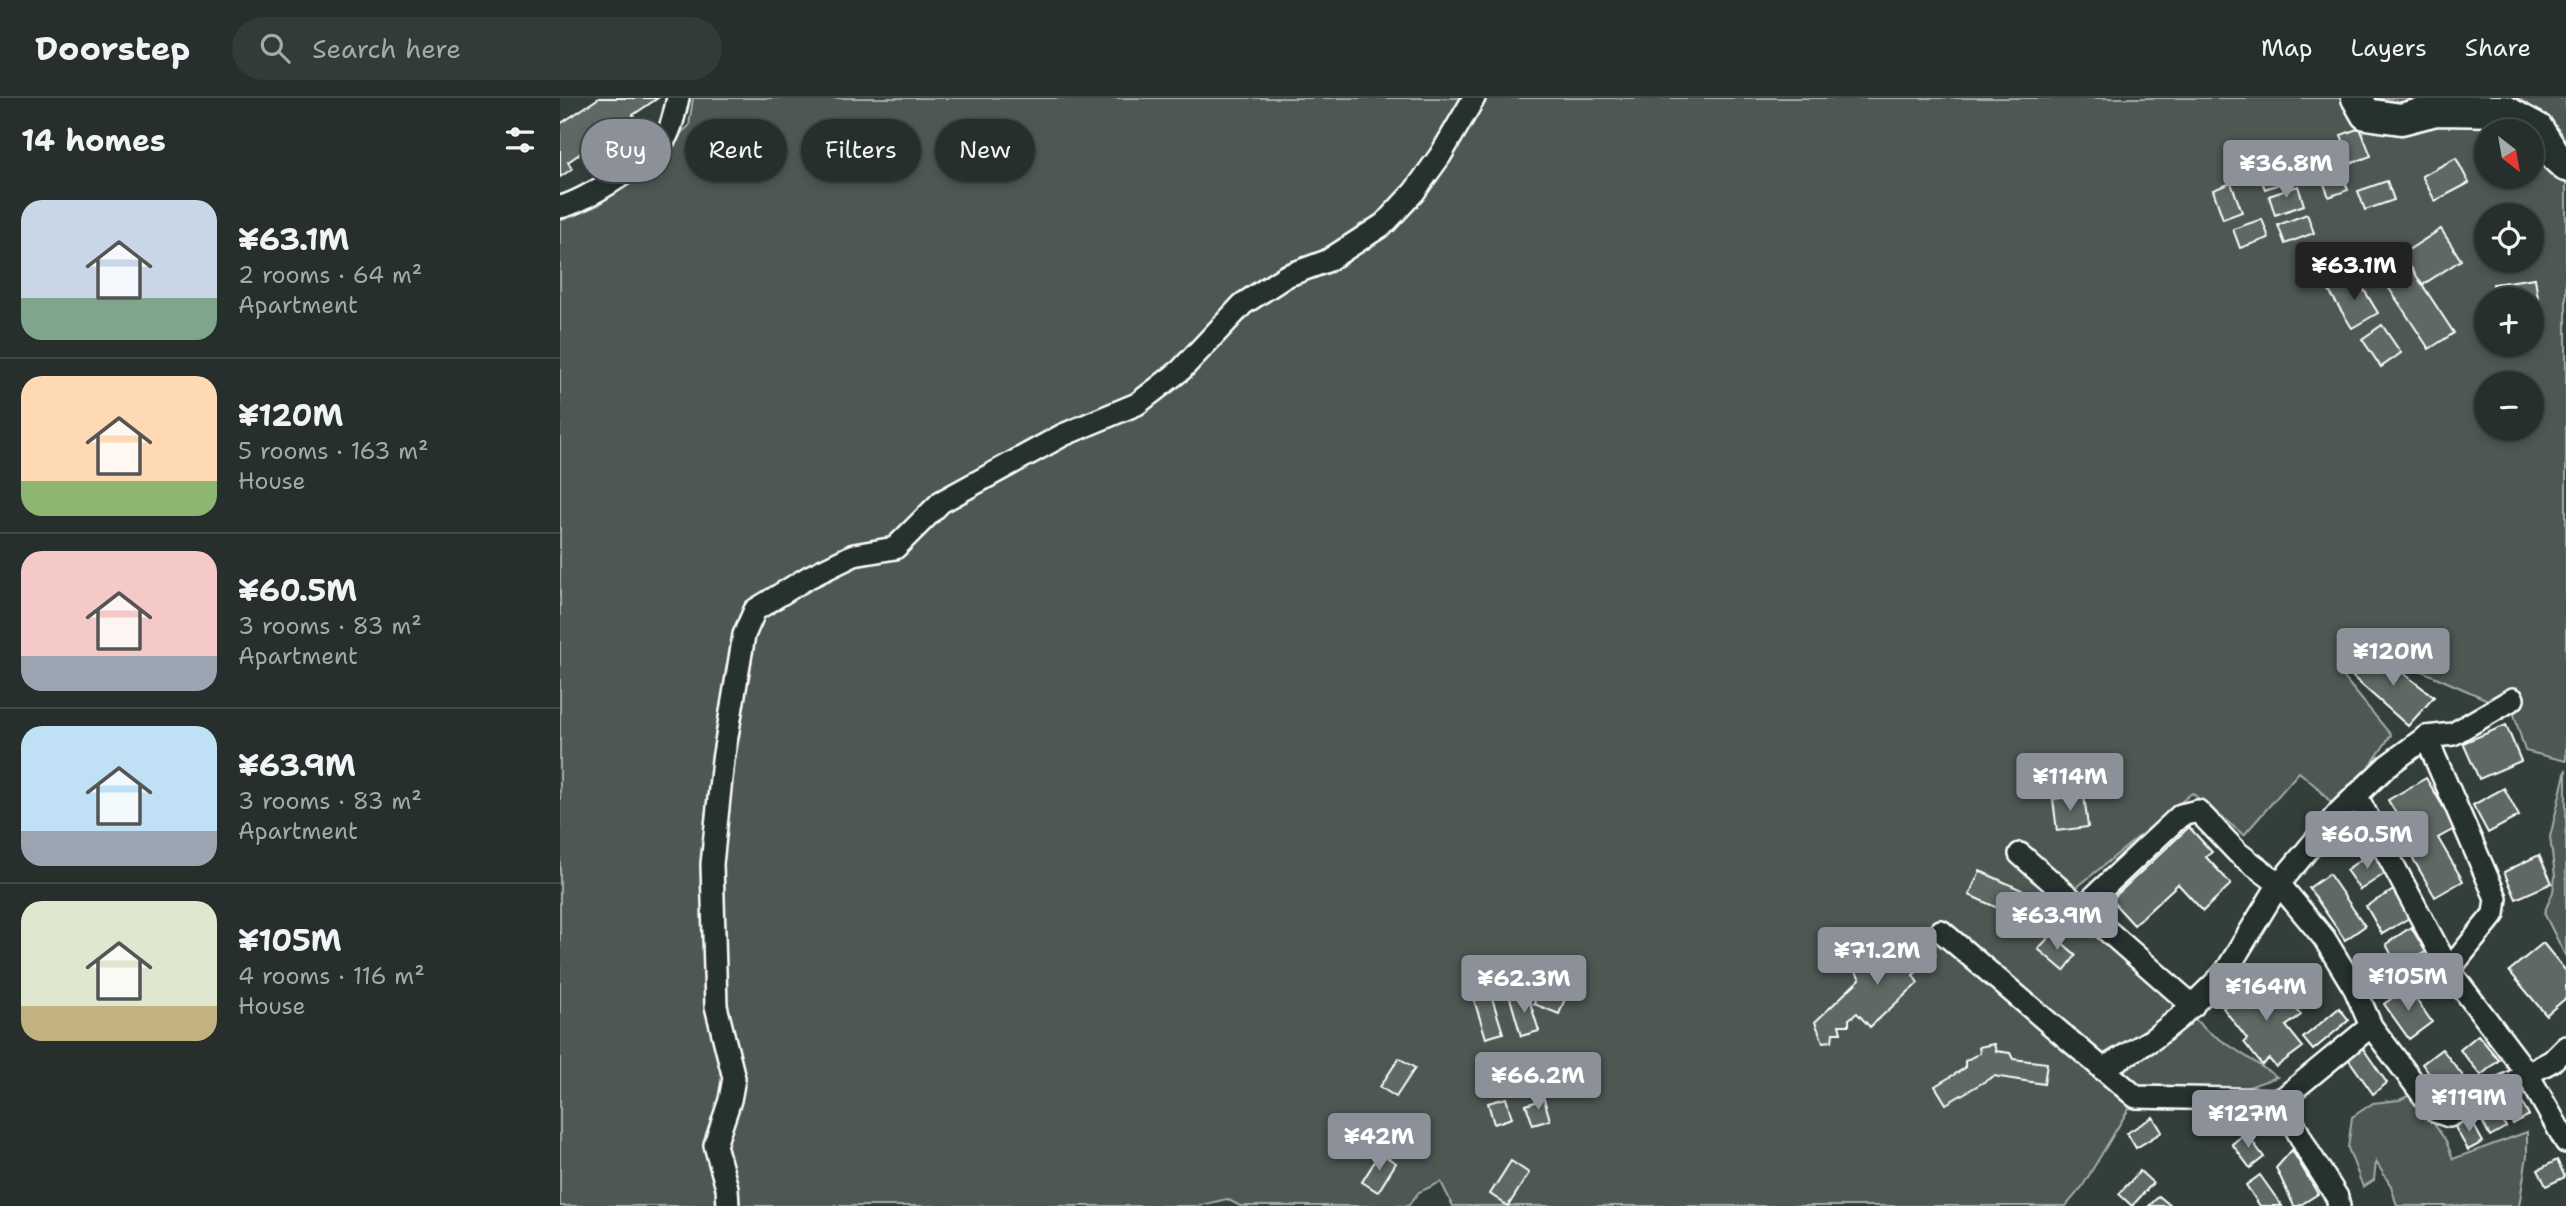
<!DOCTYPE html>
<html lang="en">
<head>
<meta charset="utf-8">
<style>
  :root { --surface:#262f2c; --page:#323b38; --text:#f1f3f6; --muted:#a4a9a9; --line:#424a48; --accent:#8c9099 }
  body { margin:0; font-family:"Shantell Sans",sans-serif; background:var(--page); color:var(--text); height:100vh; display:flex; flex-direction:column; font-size:26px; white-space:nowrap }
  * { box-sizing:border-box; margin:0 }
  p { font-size:23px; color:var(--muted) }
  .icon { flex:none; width:38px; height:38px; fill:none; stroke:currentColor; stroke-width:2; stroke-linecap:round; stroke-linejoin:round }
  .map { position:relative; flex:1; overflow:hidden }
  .sheet { display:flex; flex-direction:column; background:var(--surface); width:560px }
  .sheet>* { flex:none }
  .banner { position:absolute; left:21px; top:21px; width:665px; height:63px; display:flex; gap:14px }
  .needle { width:46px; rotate:149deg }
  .fabs { position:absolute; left:1914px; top:21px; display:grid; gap:14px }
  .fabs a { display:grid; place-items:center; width:70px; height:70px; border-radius:50%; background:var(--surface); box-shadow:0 4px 10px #0003,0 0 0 2px var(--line); font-size:35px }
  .price { position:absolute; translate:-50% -60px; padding:0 16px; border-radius:7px; background:var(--accent); color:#fff; font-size:23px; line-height:46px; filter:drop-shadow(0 2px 4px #0008) }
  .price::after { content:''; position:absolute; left:50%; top:42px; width:21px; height:16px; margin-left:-10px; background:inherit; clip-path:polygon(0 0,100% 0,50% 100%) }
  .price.active { background:#222; color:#fff }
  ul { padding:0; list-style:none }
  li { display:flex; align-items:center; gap:21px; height:175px; padding:0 21px }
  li+li { border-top:2px solid var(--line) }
  li span { display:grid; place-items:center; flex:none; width:196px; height:140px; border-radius:21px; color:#555 }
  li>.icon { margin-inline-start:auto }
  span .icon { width:84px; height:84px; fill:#fffc; stroke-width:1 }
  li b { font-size:30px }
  h2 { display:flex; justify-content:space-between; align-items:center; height:84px; padding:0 21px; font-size:30px }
  .chip { padding:0 24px; border-radius:32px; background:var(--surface); box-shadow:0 4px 10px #0003,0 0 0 2px var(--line); font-size:24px; line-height:63px }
  .chip.active { background:var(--accent); color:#fff }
  header { display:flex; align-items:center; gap:42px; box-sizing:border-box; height:98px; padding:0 35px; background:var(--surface); border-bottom:2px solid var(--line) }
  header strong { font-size:33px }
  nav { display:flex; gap:38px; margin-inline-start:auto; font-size:24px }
  .search { width:490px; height:63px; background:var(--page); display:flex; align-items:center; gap:18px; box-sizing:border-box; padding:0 24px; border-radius:38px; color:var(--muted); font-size:26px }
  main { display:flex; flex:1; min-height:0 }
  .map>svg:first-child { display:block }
  .green { fill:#4d5853; stroke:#a6aca9; stroke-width:2; fill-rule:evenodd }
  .building { fill:#5f6964; stroke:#fff; stroke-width:2 }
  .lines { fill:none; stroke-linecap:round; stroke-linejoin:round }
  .minor-casing { stroke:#fff; stroke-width:26 }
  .secondary-casing { stroke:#fff; stroke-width:35 }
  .minor { stroke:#26332d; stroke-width:21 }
  .secondary { stroke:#26332d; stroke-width:30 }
</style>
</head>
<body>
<header>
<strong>Doorstep</strong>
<div class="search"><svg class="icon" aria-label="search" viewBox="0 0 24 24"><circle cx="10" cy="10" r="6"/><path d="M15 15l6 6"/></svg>Search here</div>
<nav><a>Map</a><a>Layers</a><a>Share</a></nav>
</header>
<main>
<section class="sheet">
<h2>14 homes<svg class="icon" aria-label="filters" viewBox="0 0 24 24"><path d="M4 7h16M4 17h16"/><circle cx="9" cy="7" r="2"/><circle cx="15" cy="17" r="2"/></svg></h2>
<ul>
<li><span style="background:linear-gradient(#c9d6e8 70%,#7fa58c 0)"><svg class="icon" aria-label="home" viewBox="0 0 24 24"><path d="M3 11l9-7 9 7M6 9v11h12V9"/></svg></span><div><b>¥63.1M</b><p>2 rooms · 64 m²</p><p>Apartment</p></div></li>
<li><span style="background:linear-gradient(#ffd9b3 75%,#8fb573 0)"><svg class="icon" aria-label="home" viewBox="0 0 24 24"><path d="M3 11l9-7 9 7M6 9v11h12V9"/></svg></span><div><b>¥120M</b><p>5 rooms · 163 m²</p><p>House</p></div></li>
<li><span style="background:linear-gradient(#f6c9c9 75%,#9aa5b1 0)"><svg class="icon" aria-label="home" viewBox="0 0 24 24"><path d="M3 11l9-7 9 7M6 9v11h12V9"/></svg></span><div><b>¥60.5M</b><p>3 rooms · 83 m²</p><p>Apartment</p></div></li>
<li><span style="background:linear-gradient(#bfe0f5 75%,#9aa5b1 0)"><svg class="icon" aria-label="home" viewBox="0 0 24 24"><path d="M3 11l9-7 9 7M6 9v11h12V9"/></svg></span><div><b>¥63.9M</b><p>3 rooms · 83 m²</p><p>Apartment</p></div></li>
<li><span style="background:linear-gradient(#dfe7d0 75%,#c2b280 0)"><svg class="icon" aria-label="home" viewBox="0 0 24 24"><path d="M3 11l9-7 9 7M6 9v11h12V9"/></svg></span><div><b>¥105M</b><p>4 rooms · 116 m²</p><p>House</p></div></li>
</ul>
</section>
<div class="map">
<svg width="2006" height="1108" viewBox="0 0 2006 1108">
  <rect width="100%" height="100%" fill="#333f3a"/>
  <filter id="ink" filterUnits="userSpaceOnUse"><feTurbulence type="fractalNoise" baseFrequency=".0143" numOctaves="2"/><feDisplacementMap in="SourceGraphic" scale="14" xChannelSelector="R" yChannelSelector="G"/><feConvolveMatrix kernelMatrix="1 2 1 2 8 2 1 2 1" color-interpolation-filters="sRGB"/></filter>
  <g filter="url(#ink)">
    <g class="green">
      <path d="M133,0H2006V663L1965,653L1953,613L1812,551L1780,575L1831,637L1779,714L1759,691L1739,674L1684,737L1632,695L1510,795L1507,799L1646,932L1717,979L1669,996L1576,999L1522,1089L1506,1108H893L881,1084L859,1094L848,1108H680L667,1101L637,1108H0V123L39,107L129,28ZM1927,33H1972V79H1927ZM1927,117H1972V163H1927ZM1927,201H1972V247H1927ZM1927,285H1972V331H1927Z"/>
      <polygon points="2006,671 2006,859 1984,815 1993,794 1995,778 1990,739"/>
      <polygon points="1853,996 1886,1043 1893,1061 1967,1034 1967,1058 1959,1108 1837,1108 1831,1088 1816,1064 1814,1082 1803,1089 1788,1050 1792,1019 1813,1005 1839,1002"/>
    </g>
    <g class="building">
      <polygon points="39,0 98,0 73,17 83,33 31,69 21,55 8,64 12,71 0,79 0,26"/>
      <polygon points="1800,30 1811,58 1792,65 1781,37"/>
      <polygon points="1896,60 1909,85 1875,103 1862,78"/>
      <polygon points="1727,62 1734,81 1705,91 1698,73"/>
      <polygon points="1777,63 1788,92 1769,99 1758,70"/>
      <polygon points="1827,83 1834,102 1805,112 1798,93"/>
      <polygon points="1671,85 1682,114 1663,121 1653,92"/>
      <polygon points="1738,88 1744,107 1715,117 1709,98"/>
      <polygon points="1747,116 1754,135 1725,146 1718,127"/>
      <polygon points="1702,121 1709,140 1680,150 1673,131"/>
      <polygon points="1881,131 1901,162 1862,187 1842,156"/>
      <polygon points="1842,156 1894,235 1869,251 1817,172"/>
      <polygon points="1795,177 1818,215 1792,230 1769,193"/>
      <polygon points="1975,180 1979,207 1972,208 1972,201 1935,201 1933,186"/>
      <polygon points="1822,227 1841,255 1821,269 1802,241"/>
      <polygon points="1812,551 1874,599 1848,628 1793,579"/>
      <polygon points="1946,627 1961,663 1919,681 1903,645"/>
      <polygon points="1866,680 1896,730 1878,740 1903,783 1875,799 1848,752 1854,746 1828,702"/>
      <polygon points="1944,690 1959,718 1928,735 1913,707"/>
      <polygon points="1524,697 1528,729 1497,733 1493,701"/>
      <polygon points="1629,729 1652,754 1646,759 1671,786 1643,813 1618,786 1574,827 1551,802"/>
      <polygon points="1813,753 1827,774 1800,792 1786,772"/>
      <polygon points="1979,757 1992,785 1956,801 1944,774"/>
      <polygon points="1420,773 1466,794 1455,818 1409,797"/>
      <polygon points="1769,776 1805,828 1785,842 1749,790"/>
      <polygon points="1834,792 1849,820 1822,836 1806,808"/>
      <polygon points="1851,829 1866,854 1837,868 1826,846"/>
      <polygon points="1354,835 1357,853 1368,844 1376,856 1353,877 1358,885 1310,929 1297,915 1289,921 1289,927 1279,927 1281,935 1273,935 1272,943 1263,944 1255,924 1300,881 1295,872 1318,849 1326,860"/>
      <polygon points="1492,836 1516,857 1504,873 1478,851"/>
      <polygon points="1983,845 2006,873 2006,900 1986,917 1949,873"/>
      <polygon points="986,861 1016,873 999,916 974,906"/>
      <polygon points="1701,881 1711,894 1718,888 1741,917 1726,928 1743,949 1716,969 1709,961 1702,967 1684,944 1687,941 1663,910"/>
      <polygon points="1847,889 1872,924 1849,941 1824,906"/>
      <polygon points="967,895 979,933 961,938 950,900"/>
      <polygon points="931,897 943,935 926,940 914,902"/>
      <polygon points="1779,910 1789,922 1753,952 1743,940"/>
      <polygon points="1918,937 1939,962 1921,977 1900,952"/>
      <polygon points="1434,946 1436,953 1450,955 1453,961 1487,965 1484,986 1434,978 1386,1006 1375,988 1405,970 1405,963 1420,955 1419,949"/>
      <polygon points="1802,949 1827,985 1813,996 1787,959"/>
      <polygon points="1882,951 1903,978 1883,993 1862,966"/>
      <polygon points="839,960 855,970 836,999 820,989"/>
      <polygon points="1956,994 1969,1017 1953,1026 1940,1002"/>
      <polygon points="946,1000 952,1020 934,1026 928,1005"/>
      <polygon points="984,1001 990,1022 973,1027 966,1007"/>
      <polygon points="1932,1005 1946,1029 1930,1038 1917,1014"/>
      <polygon points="1593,1019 1602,1034 1576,1050 1567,1035"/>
      <polygon points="1910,1020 1923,1044 1908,1052 1895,1029"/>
      <polygon points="1686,1035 1704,1059 1690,1070 1672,1046"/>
      <polygon points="1732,1052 1758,1096 1739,1108 1734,1108 1716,1070"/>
      <polygon points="820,1055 836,1065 818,1094 802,1084"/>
      <polygon points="1997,1062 2005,1079 1986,1088 1978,1072"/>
      <polygon points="951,1063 969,1075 948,1108 930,1096"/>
      <polygon points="1580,1073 1593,1085 1572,1108 1559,1096"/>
      <polygon points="1700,1077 1722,1108 1700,1108 1686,1087"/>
      <polygon points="1599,1098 1611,1108 1589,1108"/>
    </g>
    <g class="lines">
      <g class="minor-casing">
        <g id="minor">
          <path d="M0,109C24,104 96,59 107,37C113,26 115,12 118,0"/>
          <polyline points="1866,639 1936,800 1934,816 1889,872"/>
          <polyline points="1796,697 1889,872 1967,975 2006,1044"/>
          <polyline points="1460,756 1633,908"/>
          <polyline points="1521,811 1621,717 1638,713 1678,755 1719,786 1764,840 1795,891 1811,928 1875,1013 1889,1018 1992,963 2006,949"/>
          <polyline points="1381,833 1576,999 1721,1002 1811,928"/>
          <polyline points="1542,971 1593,941 1619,920 1665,875 1719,786 1779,714 1827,668 1866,639 1893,636 1953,601"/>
          <polyline points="1721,1002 1749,1055 1777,1099 1779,1108"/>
          <polyline points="168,1108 167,1090 155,1047 170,1002 174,980 156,908 152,766 163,662 184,537 195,512 249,479 294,457 335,450 381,404 503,337 577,306 621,272 683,206 726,178 767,163 824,126 854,94 880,58 914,0"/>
        </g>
      </g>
      <g class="secondary-casing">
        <polyline id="secondary" points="1797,0 1806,16 1841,21 1876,12 1945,13 1978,31 1996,59 2006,68"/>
      </g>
      <use href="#minor" class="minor"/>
      <use href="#secondary" class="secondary"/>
    </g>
  </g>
</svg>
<div class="fabs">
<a><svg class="needle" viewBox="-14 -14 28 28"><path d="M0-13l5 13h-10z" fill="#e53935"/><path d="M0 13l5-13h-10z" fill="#a4a9a9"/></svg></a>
<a><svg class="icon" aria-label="locate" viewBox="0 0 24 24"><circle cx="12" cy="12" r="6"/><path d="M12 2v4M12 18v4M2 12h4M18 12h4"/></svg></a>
<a>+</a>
<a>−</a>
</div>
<b class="price" style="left:1726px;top:102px">¥36.8M</b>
<b class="price active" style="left:1794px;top:204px">¥63.1M</b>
<b class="price" style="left:1833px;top:590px">¥120M</b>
<b class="price" style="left:1510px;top:715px">¥114M</b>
<b class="price" style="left:1807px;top:773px">¥60.5M</b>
<b class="price" style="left:1497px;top:854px">¥63.9M</b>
<b class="price" style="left:1317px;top:889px">¥71.2M</b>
<b class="price" style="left:1848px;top:915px">¥105M</b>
<b class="price" style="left:964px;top:917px">¥62.3M</b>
<b class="price" style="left:1706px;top:925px">¥164M</b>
<b class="price" style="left:978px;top:1014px">¥66.2M</b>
<b class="price" style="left:1909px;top:1036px">¥119M</b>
<b class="price" style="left:1688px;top:1052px">¥127M</b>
<b class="price" style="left:819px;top:1075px">¥42M</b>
<div class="banner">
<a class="chip active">Buy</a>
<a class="chip">Rent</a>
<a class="chip">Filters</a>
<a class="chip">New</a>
</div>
</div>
</main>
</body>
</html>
